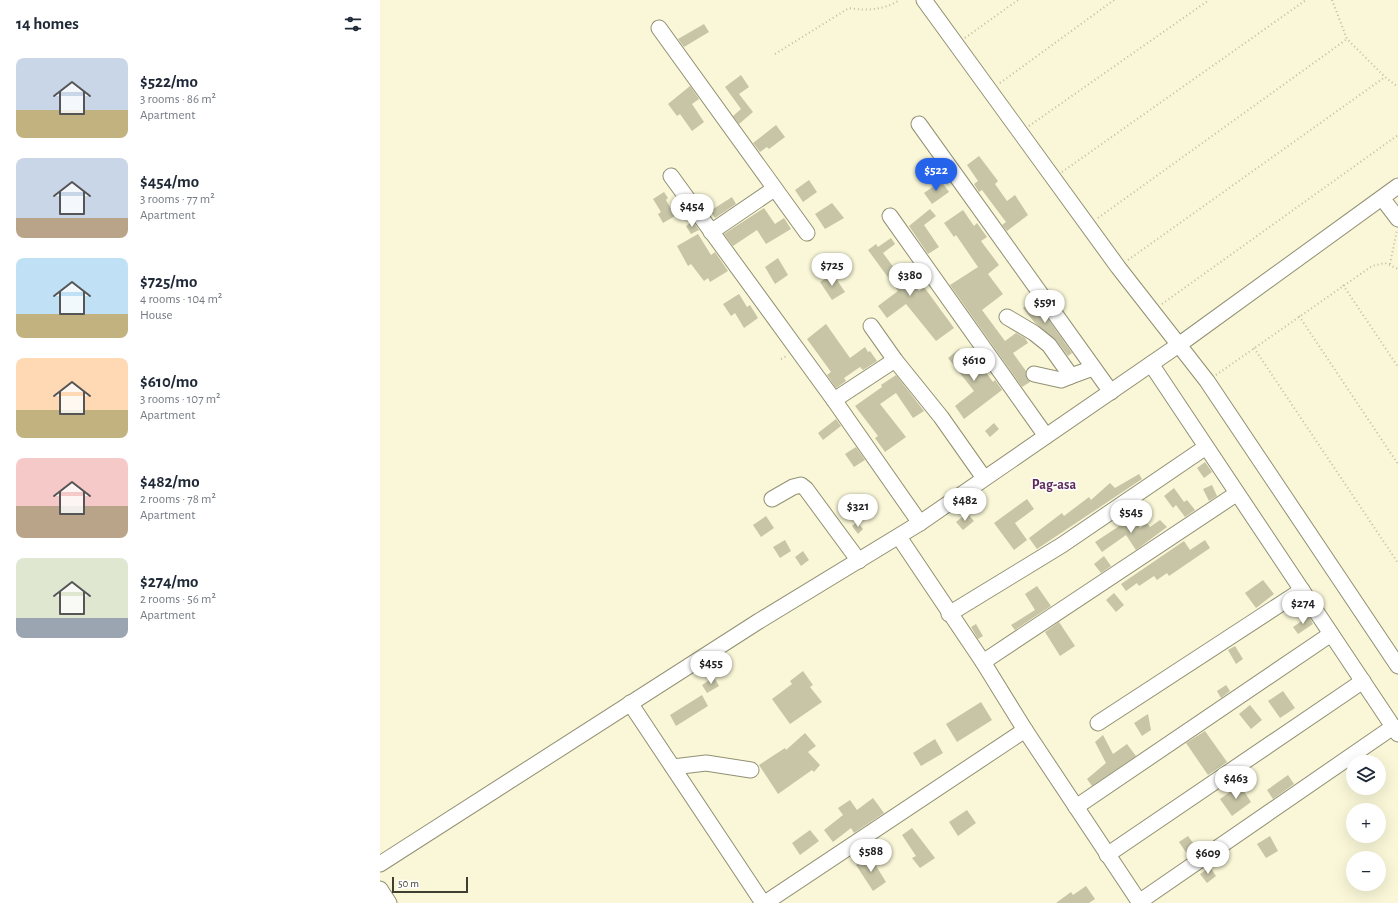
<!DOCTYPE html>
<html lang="en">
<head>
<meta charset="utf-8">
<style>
  :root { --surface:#fff; --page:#f2f2f3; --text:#1f2937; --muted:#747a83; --accent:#2563eb }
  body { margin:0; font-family:"Alegreya Sans",sans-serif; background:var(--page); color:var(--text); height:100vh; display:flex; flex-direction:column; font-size:15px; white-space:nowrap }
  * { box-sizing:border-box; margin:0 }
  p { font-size:13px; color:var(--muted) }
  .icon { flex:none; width:22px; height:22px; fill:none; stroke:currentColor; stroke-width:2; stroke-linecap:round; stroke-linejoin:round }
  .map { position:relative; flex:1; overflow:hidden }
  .drawer { display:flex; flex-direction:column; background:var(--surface); width:380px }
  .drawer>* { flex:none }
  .controls { position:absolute; left:966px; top:755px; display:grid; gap:8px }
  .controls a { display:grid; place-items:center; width:40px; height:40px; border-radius:50%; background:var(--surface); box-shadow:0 4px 16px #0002; font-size:20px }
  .scale { position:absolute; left:12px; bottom:10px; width:76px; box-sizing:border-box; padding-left:4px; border:2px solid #3e3e31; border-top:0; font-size:11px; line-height:14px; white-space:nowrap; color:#3e3e31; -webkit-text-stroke:3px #fff; paint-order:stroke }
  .price { position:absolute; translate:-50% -34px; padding:0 9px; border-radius:14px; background:#fff; color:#222; font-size:13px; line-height:26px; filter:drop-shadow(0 1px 2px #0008) }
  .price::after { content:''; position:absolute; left:50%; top:24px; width:12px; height:9px; margin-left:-6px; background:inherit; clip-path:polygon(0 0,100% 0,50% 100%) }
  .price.on { background:var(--accent); color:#fff }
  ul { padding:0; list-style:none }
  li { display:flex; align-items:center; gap:12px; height:100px; padding:0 16px }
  li span { display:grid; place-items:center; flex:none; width:112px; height:80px; border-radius:8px; color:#555 }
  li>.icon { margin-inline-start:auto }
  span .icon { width:48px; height:48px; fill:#fffc; stroke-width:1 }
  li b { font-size:17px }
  h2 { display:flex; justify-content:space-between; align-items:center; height:48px; padding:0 16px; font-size:17px }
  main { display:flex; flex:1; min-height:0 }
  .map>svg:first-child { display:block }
  .building { fill:#c7c5a6 }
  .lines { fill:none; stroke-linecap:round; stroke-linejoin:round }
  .minor-casing { stroke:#929072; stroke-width:17 }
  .path { stroke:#bebda3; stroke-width:2; stroke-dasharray:1 3; stroke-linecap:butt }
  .minor { stroke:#fff; stroke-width:15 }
  .labels { text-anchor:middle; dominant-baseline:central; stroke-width:3; stroke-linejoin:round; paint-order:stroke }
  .quarter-label { font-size:14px; font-weight:bold; fill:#5e2a59; stroke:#fff }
</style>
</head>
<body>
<main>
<section class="drawer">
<h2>14 homes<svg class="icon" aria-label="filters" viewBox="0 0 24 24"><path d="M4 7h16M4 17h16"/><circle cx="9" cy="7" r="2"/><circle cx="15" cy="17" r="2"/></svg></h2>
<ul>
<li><span style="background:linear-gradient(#c9d6e8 65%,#c2b280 0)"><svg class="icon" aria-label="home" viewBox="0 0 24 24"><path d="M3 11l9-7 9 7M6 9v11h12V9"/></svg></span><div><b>$522/mo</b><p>3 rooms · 86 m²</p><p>Apartment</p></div></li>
<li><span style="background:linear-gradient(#c9d6e8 75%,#b9a48a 0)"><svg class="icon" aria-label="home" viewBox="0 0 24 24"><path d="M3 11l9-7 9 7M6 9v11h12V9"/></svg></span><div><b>$454/mo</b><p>3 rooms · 77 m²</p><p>Apartment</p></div></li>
<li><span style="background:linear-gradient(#bfe0f5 70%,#c2b280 0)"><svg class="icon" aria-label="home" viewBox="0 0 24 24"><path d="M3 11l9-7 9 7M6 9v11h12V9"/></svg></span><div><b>$725/mo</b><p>4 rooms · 104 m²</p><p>House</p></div></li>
<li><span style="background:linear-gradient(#ffd9b3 65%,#c2b280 0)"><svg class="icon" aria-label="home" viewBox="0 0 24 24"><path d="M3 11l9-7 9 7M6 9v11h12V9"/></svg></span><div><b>$610/mo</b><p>3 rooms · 107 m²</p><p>Apartment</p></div></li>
<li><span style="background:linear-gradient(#f6c9c9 60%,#b9a48a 0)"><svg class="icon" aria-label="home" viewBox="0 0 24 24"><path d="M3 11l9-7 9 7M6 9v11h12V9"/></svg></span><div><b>$482/mo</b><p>2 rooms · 78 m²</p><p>Apartment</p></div></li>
<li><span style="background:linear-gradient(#dfe7d0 75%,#9aa5b1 0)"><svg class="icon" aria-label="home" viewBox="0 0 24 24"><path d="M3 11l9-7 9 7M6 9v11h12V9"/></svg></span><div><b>$274/mo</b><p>2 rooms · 56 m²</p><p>Apartment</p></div></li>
</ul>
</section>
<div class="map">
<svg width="1018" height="903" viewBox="0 0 1018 903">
  <rect width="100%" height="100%" fill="#f9f7d7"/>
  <g class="building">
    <polygon points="324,24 329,32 304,47 298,39"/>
    <polygon points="361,75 369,87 359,94 373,112 359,124 353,116 361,109 345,87"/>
    <polygon points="310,86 319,99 312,104 324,122 312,131 300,114 297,116 288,104"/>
    <polygon points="396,125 405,137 389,149 387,147 380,152 373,143"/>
    <polygon points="599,156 618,181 615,184 627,201 635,195 648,215 627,231 622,225 626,222 602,190 599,192 594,184 598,181 587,165"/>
    <polygon points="429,180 437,192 423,202 415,190"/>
    <polygon points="561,181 569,192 552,204 544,193"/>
    <polygon points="284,192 288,198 286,200 295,216 283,223 278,214 281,212 273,199"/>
    <polygon points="352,197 356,204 335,218 330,211"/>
    <polygon points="452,203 464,218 445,229 435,214"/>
    <polygon points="384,208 395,224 404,218 411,229 386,244 377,230 353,246 344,234"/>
    <polygon points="550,209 556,216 544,225 559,247 548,254 529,226"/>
    <polygon points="583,210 594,226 597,223 607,237 601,241 619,265 608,274 623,294 602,310 625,341 636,333 645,338 648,343 633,353 646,371 646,377 650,382 642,387 570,285 598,267 576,235 574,237 564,223"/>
    <polygon points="313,221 319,230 311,234 306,226"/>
    <polygon points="318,234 331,255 335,252 348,271 330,282 328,278 324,281 311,264 308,266 297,246"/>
    <polygon points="511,238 515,244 503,253 520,276 525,272 539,291 544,287 574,328 556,341 526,304 507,318 498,306 518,291 488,250 496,244 498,247"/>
    <polygon points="398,258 408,275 395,284 385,267"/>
    <polygon points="453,274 465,292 452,300 440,282"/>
    <polygon points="359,294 367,307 370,305 378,318 364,328 355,313 351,316 343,304"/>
    <polygon points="654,299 692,353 688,356 676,340 655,323 643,308"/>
    <polygon points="446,324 470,358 485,347 488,352 490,351 497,361 483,370 480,367 464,378 466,381 456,388 447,375 451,372 427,339"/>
    <polygon points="579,349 584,356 593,349 600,358 597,360 613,382 615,380 622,390 584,419 575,406 594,391 568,358"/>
    <polygon points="516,375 544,411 533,418 516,393 500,404 526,437 505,452 495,438 498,436 475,406 502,387 501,385"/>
    <polygon points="456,419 461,426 443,440 438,433"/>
    <polygon points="614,423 619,429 610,437 605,431"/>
    <polygon points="476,447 485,460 474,467 465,454"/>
    <polygon points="825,462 832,472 824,478 817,468"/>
    <polygon points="759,474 762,479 657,549 649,538 682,513 684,516 709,497 711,500 730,483 735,488"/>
    <polygon points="832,485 837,496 829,501 823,489"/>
    <polygon points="794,488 804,502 807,500 815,510 805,517 796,505 793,508 784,496"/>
    <polygon points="647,499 654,509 635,523 647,540 634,550 614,523"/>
    <polygon points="587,513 594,521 583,530 576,522"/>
    <polygon points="386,516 394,528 381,537 373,525"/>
    <polygon points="753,517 760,528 767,523 770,527 780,520 787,527 756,550 746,535 722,552 715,542"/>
    <polygon points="477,522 483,529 478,534 472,526"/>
    <polygon points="405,540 411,551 400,558 393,547"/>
    <polygon points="825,540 830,548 789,576 787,573 777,580 774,576 759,586 757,583 746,591 741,584 804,541 810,550"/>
    <polygon points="423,551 429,560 421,566 415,557"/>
    <polygon points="724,556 731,566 721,573 714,564"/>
    <polygon points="883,580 894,594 876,608 865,593"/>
    <polygon points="657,586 671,606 635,630 631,625 655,610 645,594"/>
    <polygon points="734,593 744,605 736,612 726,600"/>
    <polygon points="929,616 933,624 918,634 913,627"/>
    <polygon points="679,622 695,646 680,656 665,632"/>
    <polygon points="596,624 603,636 598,639 591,627"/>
    <polygon points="855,646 863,659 856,664 848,650"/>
    <polygon points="423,671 433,685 430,687 442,702 410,724 392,699 412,684 410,681"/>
    <polygon points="334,677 339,686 327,693 322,685"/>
    <polygon points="846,685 850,691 841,698 837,691"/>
    <polygon points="903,691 915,708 900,718 888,701"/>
    <polygon points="322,695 328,706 296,726 290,715"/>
    <polygon points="601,702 612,720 577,742 566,724"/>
    <polygon points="870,705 882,720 871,729 859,714"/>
    <polygon points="768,714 771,730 762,736 754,723"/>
    <polygon points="825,731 847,762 828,775 806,743"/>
    <polygon points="425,733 436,746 428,752 440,765 434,772 432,770 398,794 379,765 405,748 406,750"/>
    <polygon points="723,735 733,754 747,744 756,756 712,786 707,779 726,763 715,742"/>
    <polygon points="555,739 563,753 541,766 533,753"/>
    <polygon points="908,775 914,784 893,799 887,790"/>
    <polygon points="860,785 871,802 852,816 840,799"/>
    <polygon points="493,798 504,813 474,833 471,828 453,842 444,830 463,815 458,808 470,800 477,810"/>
    <polygon points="587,810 596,823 578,836 569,822"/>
    <polygon points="532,828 555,858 540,868 532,858 536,856 522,835"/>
    <polygon points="430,830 439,841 420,855 412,843"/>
    <polygon points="808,836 816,847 807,854 799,842"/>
    <polygon points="890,836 898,851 886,858 877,844"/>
    <polygon points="490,856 506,882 493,891 476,865"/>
    <polygon points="830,867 836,876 827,883 820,874"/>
    <polygon points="706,886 715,899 709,903 676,903 691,892 693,895"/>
  </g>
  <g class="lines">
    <g class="minor-casing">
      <g id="minor">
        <polyline points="544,0 738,267 827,381 1018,666"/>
        <polyline points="279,28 427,233"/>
        <polyline points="539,124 731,392"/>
        <polyline points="291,176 454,400 540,523"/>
        <polyline points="1002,198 1018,219"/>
        <polyline points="510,216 666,436"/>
        <polyline points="331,232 394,189"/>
        <polyline points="627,317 654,333 669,345 691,376 713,368"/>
        <polyline points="491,326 515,360 561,417 604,478"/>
        <polyline points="771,364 1018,734"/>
        <polyline points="654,374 681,380 691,376"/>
        <polyline points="454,400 515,360"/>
        <polyline points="392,499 413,487 421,485 426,489 479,561"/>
        <polyline points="519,537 603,662 645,730 760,903"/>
        <polyline points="569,614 682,545 826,447"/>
        <polyline points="603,662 856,494"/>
        <polyline points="250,703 383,903"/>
        <polyline points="718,723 922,590"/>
        <polyline points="293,767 326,763 371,770"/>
        <polyline points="696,807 951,634"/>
        <polyline points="727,855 983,681"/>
        <polyline points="0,864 379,621 540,523 800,344 1018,186"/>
        <polyline points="0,889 9,903"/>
        <polyline points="759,902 1013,727"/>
        <polyline points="385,903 645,730"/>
      </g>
    </g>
    <g class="path">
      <polyline points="952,0 967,39 1005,77"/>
      <polyline points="585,38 638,0"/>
      <path d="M395,54L469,8C488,11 503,10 520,0"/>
      <polyline points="620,83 734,0"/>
      <polyline points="649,126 829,0"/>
      <polyline points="682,172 926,0"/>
      <polyline points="718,218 967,39"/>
      <polyline points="748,260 1005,77 1018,87"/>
      <polyline points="1010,264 1017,230"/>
      <polyline points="963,285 1018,367"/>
      <polyline points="782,304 1018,135"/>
      <polyline points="919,316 1018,464"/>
      <polyline points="874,348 1018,563"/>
      <polyline points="401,359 407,356"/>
      <polyline points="836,375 992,266 1005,263 1018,269"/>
    </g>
    <use href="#minor" class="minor"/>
  </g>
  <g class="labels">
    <g class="quarter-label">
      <text x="674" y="485">Pag-asa</text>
    </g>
  </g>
</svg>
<div class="controls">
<a><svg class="icon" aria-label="layers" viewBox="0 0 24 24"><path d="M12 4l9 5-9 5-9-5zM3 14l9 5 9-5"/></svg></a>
<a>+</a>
<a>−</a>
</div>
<div class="scale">50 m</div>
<b class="price on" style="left:556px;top:192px">$522</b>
<b class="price" style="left:312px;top:228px">$454</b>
<b class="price" style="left:452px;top:287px">$725</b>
<b class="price" style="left:530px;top:297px">$380</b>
<b class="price" style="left:665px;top:324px">$591</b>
<b class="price" style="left:594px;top:382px">$610</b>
<b class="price" style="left:585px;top:522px">$482</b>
<b class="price" style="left:478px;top:528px">$321</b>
<b class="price" style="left:751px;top:534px">$545</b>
<b class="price" style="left:923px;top:625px">$274</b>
<b class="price" style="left:331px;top:685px">$455</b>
<b class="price" style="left:856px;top:800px">$463</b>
<b class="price" style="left:491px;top:873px">$588</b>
<b class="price" style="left:828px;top:875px">$609</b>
</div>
</main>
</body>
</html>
